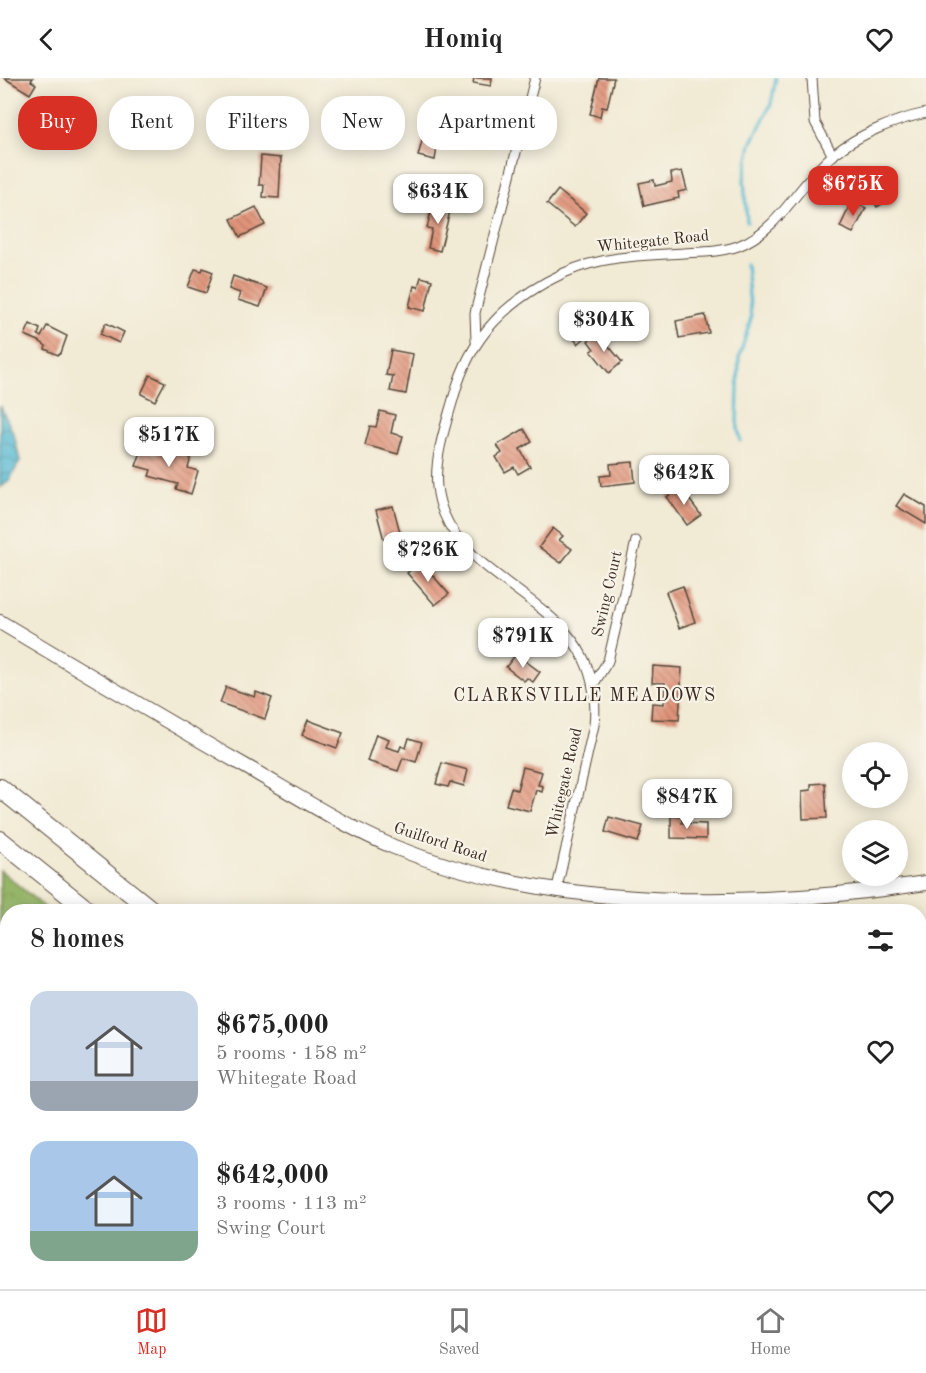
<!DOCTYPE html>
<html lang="en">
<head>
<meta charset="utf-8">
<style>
  :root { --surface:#fff; --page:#f2f2f2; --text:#222; --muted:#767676; --line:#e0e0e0; --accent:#d93025 }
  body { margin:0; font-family:"Old Standard TT",serif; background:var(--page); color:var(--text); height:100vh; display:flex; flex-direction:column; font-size:22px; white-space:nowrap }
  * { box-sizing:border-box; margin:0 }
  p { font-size:20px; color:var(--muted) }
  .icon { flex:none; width:33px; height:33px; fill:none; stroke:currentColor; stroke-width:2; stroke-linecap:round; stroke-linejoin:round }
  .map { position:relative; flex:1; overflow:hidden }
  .drawer { position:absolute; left:0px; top:826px; width:927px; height:386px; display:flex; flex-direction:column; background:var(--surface); border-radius:24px 24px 0 0; box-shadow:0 3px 15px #0003 }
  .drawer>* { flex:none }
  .hud { position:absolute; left:18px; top:18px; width:600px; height:54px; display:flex; gap:12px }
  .controls { position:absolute; left:842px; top:664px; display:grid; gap:12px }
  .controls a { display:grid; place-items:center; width:66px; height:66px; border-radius:50%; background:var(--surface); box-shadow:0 3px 15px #0003; font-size:30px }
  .price { position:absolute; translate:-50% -51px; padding:0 14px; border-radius:12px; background:#fff; color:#222; font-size:20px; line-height:39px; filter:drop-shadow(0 2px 3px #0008) }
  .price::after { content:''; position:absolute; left:50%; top:36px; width:18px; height:14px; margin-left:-9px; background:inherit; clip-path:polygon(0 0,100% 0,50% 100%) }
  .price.active { background:var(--accent); color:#fff }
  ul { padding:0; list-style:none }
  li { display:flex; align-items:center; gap:18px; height:150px; padding:0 30px }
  li span { display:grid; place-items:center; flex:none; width:168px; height:120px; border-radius:18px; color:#555 }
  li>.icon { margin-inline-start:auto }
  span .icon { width:72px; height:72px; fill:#fffc; stroke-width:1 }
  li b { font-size:26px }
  h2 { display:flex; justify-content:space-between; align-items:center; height:72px; padding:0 30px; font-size:26px }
  .tag { padding:0 21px; border-radius:24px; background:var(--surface); box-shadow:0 3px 15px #0003; font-size:21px; line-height:54px }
  .tag.active { background:var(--accent); color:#fff }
  header { display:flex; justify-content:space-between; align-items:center; height:78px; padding:0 30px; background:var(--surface); font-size:27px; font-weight:700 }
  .tab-bar { display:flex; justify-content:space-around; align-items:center; height:84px; border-top:2px solid var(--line); background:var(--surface); font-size:16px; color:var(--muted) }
  .tab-bar a { display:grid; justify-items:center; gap:3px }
  .tab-bar .active { color:var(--accent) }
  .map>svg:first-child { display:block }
  .forest { fill:url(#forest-crowns); stroke:#687043; stroke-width:1.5 }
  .water { fill:url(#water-waves); stroke:#487278; stroke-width:1.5 }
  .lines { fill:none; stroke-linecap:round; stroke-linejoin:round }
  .stream { stroke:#54b9d2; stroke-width:3 }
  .building { fill:url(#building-back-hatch) }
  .minor-casing { stroke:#564739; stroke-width:11 }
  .tertiary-casing { stroke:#564739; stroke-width:14 }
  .secondary-casing { stroke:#564739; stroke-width:16 }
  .motorway-casing { stroke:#564739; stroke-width:20 }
  .path { stroke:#564739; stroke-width:2; stroke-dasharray:4.5 4.5; stroke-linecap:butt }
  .minor { stroke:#fff; stroke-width:9 }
  .tertiary { stroke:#fff; stroke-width:12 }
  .secondary { stroke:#fff; stroke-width:14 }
  .motorway { stroke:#fff; stroke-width:18 }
  .labels { text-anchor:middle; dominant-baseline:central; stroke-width:4.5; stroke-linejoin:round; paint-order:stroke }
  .street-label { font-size:16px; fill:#3b2a1e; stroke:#f7f3e8 }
  .neighbourhood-label { font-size:18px; letter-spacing:1.5px; fill:#3b2a1e; stroke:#f7f3e8 }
</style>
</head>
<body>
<header><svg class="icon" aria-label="back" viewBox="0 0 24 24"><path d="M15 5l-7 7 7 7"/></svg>Homiq<svg class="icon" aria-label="heart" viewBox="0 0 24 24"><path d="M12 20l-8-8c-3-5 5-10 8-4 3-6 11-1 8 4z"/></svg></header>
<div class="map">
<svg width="926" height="1211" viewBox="0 0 926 1211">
  <defs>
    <pattern id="forest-crowns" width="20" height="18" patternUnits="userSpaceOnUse" patternTransform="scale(1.5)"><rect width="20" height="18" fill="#95b568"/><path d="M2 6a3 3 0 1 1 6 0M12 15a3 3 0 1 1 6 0" fill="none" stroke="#7b9355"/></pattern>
    <pattern id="water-waves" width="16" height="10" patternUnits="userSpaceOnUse" patternTransform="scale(1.5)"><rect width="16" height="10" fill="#54b9d2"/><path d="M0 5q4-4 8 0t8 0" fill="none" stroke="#4797aa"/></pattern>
    <pattern id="building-back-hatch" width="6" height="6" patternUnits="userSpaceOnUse" patternTransform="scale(1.5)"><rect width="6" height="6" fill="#e1947a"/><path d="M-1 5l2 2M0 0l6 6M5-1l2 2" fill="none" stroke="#b87963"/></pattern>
  </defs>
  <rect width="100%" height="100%" fill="#f7f3e8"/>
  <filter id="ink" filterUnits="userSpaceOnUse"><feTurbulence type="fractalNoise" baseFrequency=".0167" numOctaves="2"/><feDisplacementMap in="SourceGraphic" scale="12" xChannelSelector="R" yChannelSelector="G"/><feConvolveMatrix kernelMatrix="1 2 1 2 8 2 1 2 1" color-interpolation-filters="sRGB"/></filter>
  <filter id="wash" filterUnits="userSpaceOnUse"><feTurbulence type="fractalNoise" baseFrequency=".008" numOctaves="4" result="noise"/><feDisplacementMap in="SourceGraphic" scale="24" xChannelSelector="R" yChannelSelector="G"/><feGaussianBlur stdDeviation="1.35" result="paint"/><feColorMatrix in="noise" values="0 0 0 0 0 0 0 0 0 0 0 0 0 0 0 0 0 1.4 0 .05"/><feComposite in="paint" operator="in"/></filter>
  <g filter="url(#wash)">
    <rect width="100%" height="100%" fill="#f1ead4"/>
    <g class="forest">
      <polygon points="0,792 50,834 8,834 7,849 0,843"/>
      <polygon points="600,1204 612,1211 471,1211 454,1205"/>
    </g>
    <polygon class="water" points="0,327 14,357 20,383 9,403 0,410"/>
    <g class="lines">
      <g class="stream">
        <polyline points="747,144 744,101 751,66 771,26 776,0"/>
        <polyline points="740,363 737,343 739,280 751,240 746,186"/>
      </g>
    </g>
    <g id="blocks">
      <g class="building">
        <polygon points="4,0 33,0 31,3 36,6 30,16"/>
        <polygon points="474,0 492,0 491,8 473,5"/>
        <polygon points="599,0 614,0 607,30 602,29 600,39 590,36"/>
        <polygon points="426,48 440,51 435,82 418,78"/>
        <polygon points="261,78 281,80 279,120 263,119 264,107 259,107"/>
        <polygon points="682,93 687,112 678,114 679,120 644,128 639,105 654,102 655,108 672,104 671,95"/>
        <polygon points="883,108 890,121 877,129 869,116"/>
        <polygon points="558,112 586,135 575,149 547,126"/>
        <polygon points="852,123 866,130 853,155 840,149"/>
        <polygon points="433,125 451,129 440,173 428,170 432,151 427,150"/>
        <polygon points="256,129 265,147 240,159 231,141"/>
        <polygon points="203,190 213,194 206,215 188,209 195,191 202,193"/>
        <polygon points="233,198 267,210 260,229 238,222 240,215 229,211"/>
        <polygon points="421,199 432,202 425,233 409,229 414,208 418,209"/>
        <polygon points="705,237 709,255 679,260 676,243"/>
        <polygon points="106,245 124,254 119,265 100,256"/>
        <polygon points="30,246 40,251 38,257 41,259 47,248 67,258 61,275 58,277 45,271 46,268 39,263 25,257"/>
        <polygon points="580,248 588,257 578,266 570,256"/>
        <polygon points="598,255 622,284 609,295 591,273 594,271 588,263"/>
        <polygon points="391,272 413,276 406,316 390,313 393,298 386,297"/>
        <polygon points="150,297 165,304 155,323 141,316"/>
        <polygon points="380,333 395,337 391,355 403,358 398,376 365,367 370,348 376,349"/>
        <polygon points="524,351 532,364 520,371 530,389 518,396 514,389 505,394 496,379 502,375 497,367"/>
        <polygon points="159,369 191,380 188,390 198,393 191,416 176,411 178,406 149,398 151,392 136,388 142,371 156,376"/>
        <polygon points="633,384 635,404 601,408 600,398 611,397 610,386"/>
        <polygon points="680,409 701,437 687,447 667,419"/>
        <polygon points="904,416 926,429 926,446 896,428"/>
        <polygon points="393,428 401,458 384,462 376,432"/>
        <polygon points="553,450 563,458 559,462 572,471 561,485 539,469"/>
        <polygon points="420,483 449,516 435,527 407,495"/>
        <polygon points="683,508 695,544 679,550 666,514"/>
        <polygon points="516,576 540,594 533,604 527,600 524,603 506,589"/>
        <polygon points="653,588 682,590 679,642 651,641 652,625 664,626 665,605 652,605"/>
        <polygon points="226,609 255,619 256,614 272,620 265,641 220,625"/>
        <polygon points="308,642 343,655 337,670 302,657"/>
        <polygon points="376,656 389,661 386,669 399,673 401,668 406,670 409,660 422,664 416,684 403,680 398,693 367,683"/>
        <polygon points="442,685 468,692 464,708 450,704 448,709 436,706"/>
        <polygon points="523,689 542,694 538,707 543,708 542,714 536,712 530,733 506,727 511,710 517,712"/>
        <polygon points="825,705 827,740 803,741 802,713 811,712 811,706"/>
        <polygon points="671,738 682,739 682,745 706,746 706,761 671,760"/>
        <polygon points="609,739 643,748 638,764 605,754"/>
        <polygon points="926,886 926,905 920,906 920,887"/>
        <polygon points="926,912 926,931 920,932 920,913"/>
        <polygon points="926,939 926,958 920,959 920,940"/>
        <polygon points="8,996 8,1023 0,1026 0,999"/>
        <polygon points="8,1087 8,1114 0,1117 0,1091"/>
        <polygon points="0,1200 8,1204 30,1211 0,1211"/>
        <polygon points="94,1204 120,1204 118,1211 103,1211 93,1208"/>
        <polygon points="216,1204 239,1204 236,1211 224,1211 215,1206"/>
        <rect x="358" y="1204" width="21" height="7"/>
      </g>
    </g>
  </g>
  <g filter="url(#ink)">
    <use href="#blocks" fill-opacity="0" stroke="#564739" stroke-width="1.5"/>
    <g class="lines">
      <g class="minor-casing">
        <g id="minor">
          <polyline points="812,0 815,44 833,78"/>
          <polyline points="476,263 475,235 535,0"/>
          <polyline points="593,607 608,583 636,463"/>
          <path d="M557,810L594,647C608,515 449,515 437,409C434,380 446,346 454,318C470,258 508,221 564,195C601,178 644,177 684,175C702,174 721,174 738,168C780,152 799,105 833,77C859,56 894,42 926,35"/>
          <polyline points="920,1038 926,1037"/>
          <polyline points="0,1063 8,1059"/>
          <polyline points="60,1211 62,1204"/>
        </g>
      </g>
      <g class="tertiary-casing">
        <g id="tertiary">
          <polyline points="0,864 8,871"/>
          <polyline points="273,1211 277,1204"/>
        </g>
      </g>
      <g class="secondary-casing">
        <path id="secondary" d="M0,544C82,593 163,641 245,688C294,716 342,747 394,769C555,834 757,831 926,805"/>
      </g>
      <g class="motorway-casing">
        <g id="motorway">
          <polyline points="0,710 154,834"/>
          <polyline points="0,762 90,834"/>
          <polyline points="655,1204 667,1211"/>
          <polyline points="741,1204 754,1211"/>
        </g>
      </g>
      <g class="path">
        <polyline points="920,1178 926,1174"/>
        <polyline points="521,1204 530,1211"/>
      </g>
      <use href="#minor" class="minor"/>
      <use href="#tertiary" class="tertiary"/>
      <use href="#secondary" class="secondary"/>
      <use href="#motorway" class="motorway"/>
    </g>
  </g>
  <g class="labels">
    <g class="street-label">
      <text transform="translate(653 164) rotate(-6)">Whitegate Road</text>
      <text transform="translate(608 516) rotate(-77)">Swing Court</text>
      <text transform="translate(565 705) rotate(-77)">Whitegate Road</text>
      <text transform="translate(440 765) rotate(18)">Guilford Road</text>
    </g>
    <g class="neighbourhood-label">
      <text x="585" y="618">CLARKSVILLE MEADOWS</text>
    </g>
  </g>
</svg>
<div class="controls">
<a><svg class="icon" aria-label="locate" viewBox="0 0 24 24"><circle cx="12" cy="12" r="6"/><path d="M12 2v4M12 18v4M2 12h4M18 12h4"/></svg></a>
<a><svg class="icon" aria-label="layers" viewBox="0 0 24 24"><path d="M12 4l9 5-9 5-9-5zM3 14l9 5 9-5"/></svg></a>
</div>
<b class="price active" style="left:853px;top:139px">$675K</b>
<b class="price" style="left:438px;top:147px">$634K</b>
<b class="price" style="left:604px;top:275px">$304K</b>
<b class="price" style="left:169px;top:390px">$517K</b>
<b class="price" style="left:684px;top:428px">$642K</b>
<b class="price" style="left:428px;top:505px">$726K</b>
<b class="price" style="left:523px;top:591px">$791K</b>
<b class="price" style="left:687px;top:752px">$847K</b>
<div class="hud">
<a class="tag active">Buy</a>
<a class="tag">Rent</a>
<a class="tag">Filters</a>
<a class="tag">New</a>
<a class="tag">Apartment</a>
</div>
<section class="drawer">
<h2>8 homes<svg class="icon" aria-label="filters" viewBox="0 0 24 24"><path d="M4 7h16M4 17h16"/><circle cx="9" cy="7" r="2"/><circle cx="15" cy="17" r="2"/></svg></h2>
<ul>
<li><span style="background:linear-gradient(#c9d6e8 75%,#9aa5b1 0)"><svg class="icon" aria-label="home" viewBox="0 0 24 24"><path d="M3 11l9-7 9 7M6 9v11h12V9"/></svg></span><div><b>$675,000</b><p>5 rooms · 158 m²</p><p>Whitegate Road</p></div><svg class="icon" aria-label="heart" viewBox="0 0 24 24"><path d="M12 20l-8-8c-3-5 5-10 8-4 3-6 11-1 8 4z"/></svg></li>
<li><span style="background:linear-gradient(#a9c7e8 75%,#7fa58c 0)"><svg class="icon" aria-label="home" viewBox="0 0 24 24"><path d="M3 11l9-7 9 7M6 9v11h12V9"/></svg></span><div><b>$642,000</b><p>3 rooms · 113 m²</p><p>Swing Court</p></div><svg class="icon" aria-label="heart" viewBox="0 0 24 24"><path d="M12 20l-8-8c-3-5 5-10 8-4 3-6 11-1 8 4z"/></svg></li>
</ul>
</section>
</div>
<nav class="tab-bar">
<a class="active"><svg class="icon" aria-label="map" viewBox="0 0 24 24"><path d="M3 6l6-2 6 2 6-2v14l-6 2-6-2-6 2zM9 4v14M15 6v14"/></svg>Map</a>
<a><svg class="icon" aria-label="saved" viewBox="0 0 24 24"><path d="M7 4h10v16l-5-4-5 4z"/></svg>Saved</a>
<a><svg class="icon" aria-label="home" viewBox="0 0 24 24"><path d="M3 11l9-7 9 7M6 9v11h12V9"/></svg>Home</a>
</nav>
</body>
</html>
